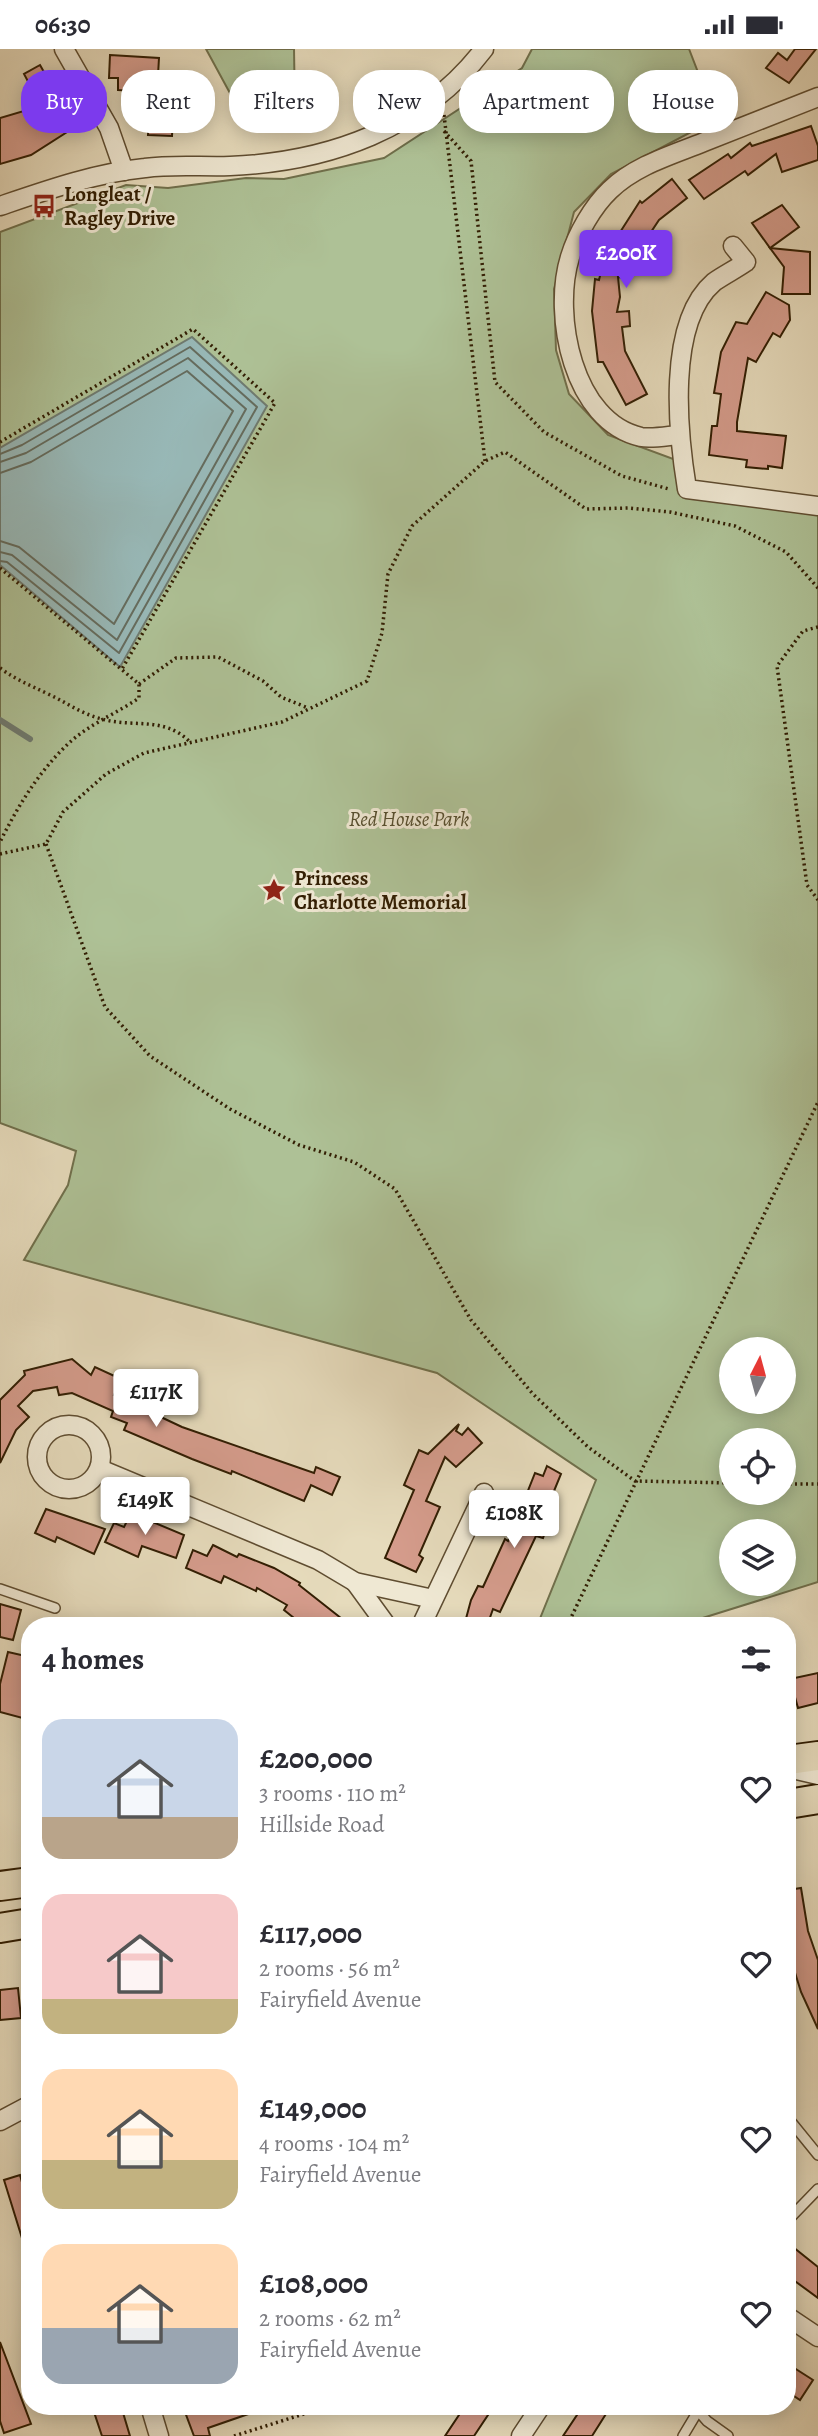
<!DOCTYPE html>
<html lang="en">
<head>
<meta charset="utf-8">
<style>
  :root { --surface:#fff; --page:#f2f2f3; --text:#2b2b33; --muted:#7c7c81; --accent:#7c3aed }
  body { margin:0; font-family:Alegreya,serif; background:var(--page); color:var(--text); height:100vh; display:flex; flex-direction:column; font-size:26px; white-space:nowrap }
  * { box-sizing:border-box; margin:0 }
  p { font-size:23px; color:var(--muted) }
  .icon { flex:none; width:38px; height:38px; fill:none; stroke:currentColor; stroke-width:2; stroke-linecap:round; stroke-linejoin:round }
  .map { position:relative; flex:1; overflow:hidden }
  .sheet { position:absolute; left:21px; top:1568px; width:775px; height:798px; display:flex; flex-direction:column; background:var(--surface); border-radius:28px; box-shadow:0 4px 18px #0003 }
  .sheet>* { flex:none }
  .top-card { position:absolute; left:21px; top:21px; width:777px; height:63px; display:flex; gap:14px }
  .needle { width:46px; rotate:6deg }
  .fabs { position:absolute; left:719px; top:1288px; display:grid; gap:14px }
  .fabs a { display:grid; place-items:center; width:77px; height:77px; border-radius:50%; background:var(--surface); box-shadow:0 4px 18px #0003; font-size:35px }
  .price { position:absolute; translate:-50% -60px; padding:0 16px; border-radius:7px; background:#fff; color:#222; font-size:23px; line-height:46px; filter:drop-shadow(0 2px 4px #0008) }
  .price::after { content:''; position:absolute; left:50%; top:42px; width:21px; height:16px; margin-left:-10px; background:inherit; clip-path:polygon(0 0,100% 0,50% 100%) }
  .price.active { background:var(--accent); color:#fff }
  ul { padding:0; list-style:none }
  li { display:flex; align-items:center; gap:21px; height:175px; padding:0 21px }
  li span { display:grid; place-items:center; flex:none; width:196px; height:140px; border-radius:21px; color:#555 }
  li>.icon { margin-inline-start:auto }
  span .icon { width:84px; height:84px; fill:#fffc; stroke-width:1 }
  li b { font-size:30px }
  h2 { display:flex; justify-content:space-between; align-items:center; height:84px; padding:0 21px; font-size:30px }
  .pill { padding:0 24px; border-radius:28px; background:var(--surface); box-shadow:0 4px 18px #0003; font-size:24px; line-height:63px }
  .pill.active { background:var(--accent); color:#fff }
  .status { display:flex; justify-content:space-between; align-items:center; height:49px; padding:0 35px; background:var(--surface); direction:ltr }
  .status svg { height:19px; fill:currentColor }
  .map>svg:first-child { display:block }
  .green { fill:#aec196; stroke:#70704c; stroke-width:2; fill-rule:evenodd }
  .water { fill:#98b9b8; stroke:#6f7b70; stroke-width:2 }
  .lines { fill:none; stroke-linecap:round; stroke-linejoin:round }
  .shore { stroke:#656c5e; stroke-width:2 }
  .stream { stroke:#6f7b70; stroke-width:6 }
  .building { fill:#d59c8c; stroke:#321e03; stroke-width:2 }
  .service-casing { stroke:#5f4d31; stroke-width:12 }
  .minor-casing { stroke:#5f4d31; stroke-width:21 }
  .trunk-casing { stroke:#321e03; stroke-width:32 }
  .path { stroke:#321e03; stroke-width:3.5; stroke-dasharray:2 3.5; stroke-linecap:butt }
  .service { stroke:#efe8d3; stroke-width:9 }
  .minor { stroke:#efe8d3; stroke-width:18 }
  .trunk { stroke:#e6dbbc; stroke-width:28 }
  .labels { text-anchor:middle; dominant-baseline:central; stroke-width:6; stroke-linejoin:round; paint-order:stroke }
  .poi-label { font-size:21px; font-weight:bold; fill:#321e03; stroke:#efe8d3; text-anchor:start }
  .park-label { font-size:21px; font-style:italic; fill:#574f2f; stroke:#efe8d3 }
</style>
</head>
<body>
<div class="status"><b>06:30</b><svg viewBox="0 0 49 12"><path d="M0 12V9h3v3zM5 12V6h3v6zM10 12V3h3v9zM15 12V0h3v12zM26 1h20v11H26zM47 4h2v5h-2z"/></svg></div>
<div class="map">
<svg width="818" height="2387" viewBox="0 0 818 2387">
  <rect width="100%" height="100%" fill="#e6dbbc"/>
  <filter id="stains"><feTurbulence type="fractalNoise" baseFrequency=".00286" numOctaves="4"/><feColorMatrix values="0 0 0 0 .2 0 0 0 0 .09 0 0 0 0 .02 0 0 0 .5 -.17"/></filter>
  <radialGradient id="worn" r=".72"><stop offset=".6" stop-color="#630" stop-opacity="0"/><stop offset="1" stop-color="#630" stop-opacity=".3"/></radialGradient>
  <g class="green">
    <polygon points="206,0 294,0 295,63 250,81"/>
    <path d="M532,0H689L716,70L611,125L574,163L554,240L556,301L569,345L608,386L676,411L685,447L818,466V1533L677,1577H537L596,1431L437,1324L24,1211L68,1136L76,1102L0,1074V183L126,136L168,139L246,129L284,130L384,109L522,19ZM732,1300H784V1353H732ZM732,1391H784V1444H732ZM732,1482H784V1535H732Z"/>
  </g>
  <polygon class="water" points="192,288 267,357 120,618 0,516 0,399"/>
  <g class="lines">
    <g class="shore">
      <polyline points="0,405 22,396 190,298 257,358 119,604 7,513 0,512"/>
      <polyline points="0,413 26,404 188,309 246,360 117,591 12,506 0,503"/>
      <polyline points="0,424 31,413 187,322 233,362 114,575 19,498 0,492"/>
    </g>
    <polyline class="stream" points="0,671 30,690"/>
  </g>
  <g class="building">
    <polygon points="795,0 816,0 789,34 766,19 778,4 787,11"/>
    <polygon points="110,6 159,9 157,44 174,45 172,87 148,86 149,66 139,66 140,42 118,41 118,29 109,29"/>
    <polygon points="40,16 75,78 31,106 0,115 0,69 41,57 24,25"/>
    <polygon points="811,77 818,97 818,111 782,123 776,105 748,126 745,122 704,150 689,131 728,105 731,109 750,94 752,97"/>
    <polygon points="672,130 687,149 659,171 649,186 645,183 633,207 629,205 624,229 618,228 620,248 617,263 629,262 630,277 622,278 625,302 647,345 626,356 603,313 598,313 592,262 595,230 599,231 606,202 608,202 640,152 642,154"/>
    <polygon points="782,156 799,178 770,199 752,174"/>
    <polygon points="770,199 810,203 810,245 782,245 784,218"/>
    <polygon points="766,243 789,256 790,271 780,288 773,284 756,313 748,309 737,373 737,382 786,387 782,419 768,417 768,420 746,418 747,411 709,406 712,377 717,377 721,345 714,344 721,303 736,273 747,275"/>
    <polygon points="72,1310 91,1326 95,1318 121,1330 114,1346 182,1378 314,1424 316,1418 340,1428 332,1446 311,1436 304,1452 232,1422 231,1425 192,1410 124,1381 127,1374 111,1368 113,1362 72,1344 59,1346 57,1338 33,1342 18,1357 29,1368 16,1381 0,1414 0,1351 25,1326 24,1322"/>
    <polygon points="459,1375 456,1382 462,1386 468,1379 482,1394 456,1418 445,1408 426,1452 440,1458 419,1506 423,1509 416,1523 385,1509 414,1441 404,1436 419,1401 428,1405"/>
    <polygon points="547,1417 561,1425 545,1464 551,1466 543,1489 536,1487 500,1563 493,1560 487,1577 464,1577 471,1551 478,1537 483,1538 505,1490 508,1492 535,1424 543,1427"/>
    <polygon points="46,1460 105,1480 94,1505 57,1488 55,1493 35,1484"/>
    <polygon points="131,1464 184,1486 176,1509 142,1497 138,1508 105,1493 114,1474 124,1478"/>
    <polygon points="213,1496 237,1508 239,1505 274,1519 300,1534 299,1536 351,1577 304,1577 284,1561 287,1556 257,1539 256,1542 224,1527 221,1534 186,1519 193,1501 207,1507"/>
    <polygon points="0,1555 21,1561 13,1591 0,1588"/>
    <polygon points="8,1603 30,1608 30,1671 0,1663 0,1635"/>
    <polygon points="818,1624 818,1654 798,1659 790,1630"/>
    <polygon points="801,1839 808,1882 818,1911 818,1980 801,1943 788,1901 788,1841"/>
    <polygon points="18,1939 21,1969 0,1971 0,1941"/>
    <polygon points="20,2126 23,2137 30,2135 30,2201 26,2202 4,2131"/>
    <polygon points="788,2194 818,2218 818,2249 788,2227"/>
    <polygon points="0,2293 31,2375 4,2384 0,2372"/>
    <polygon points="788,2315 813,2331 800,2351 788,2343"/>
    <polygon points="92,2357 121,2357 130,2387 102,2387"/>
    <polygon points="202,2357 262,2357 263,2360 208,2379 210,2387 194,2387 185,2363"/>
    <polygon points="465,2357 494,2357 474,2387 445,2387"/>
    <polygon points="583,2357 611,2357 592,2387 563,2387"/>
  </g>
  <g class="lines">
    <g class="service-casing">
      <g id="service">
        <polyline points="0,1540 55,1559"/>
        <polyline points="788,2069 818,2106"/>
        <polyline points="788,2171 818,2140"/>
        <polyline points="694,2357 707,2372 728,2387"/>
        <polyline points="683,2387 698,2362"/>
      </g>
    </g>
    <g class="minor-casing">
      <g id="minor">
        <polyline points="64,0 109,79 124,122"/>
        <path d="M0,157C47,141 95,124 145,119C173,115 202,118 230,117C328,113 423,80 484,0"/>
        <path d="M733,197L746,213C736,220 724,226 714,233C666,274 678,385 687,440L818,457"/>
        <path d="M678,386C667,387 652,390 641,388C573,373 552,266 570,208C577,185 593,157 610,141C636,116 672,106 704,93C742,78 780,63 818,48"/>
        <circle cx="69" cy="1408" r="32"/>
        <polyline points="100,1420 318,1511 355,1533 433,1550"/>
        <polyline points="355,1533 387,1577"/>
        <polyline points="421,1577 484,1444"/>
        <polyline points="788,1719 818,1726"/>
        <polyline points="0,2072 30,2056"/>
        <polyline points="788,2268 818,2288"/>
        <polyline points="150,2357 159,2387"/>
        <polyline points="521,2387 541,2357"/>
      </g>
    </g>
    <g class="trunk-casing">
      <g id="trunk">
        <polyline points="788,1711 818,1707"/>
        <polyline points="788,1755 818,1750"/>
        <polyline points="0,1837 30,1833"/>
        <polyline points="0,1879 30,1874"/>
      </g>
    </g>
    <g class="path">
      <polyline points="444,66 485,412"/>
      <polyline points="444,82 471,112 495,333 544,383 622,427 669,440"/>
      <polyline points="0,393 193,280 275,354 122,620"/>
      <path d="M0,519L139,635V649C117,664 88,676 69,694C39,722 18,757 0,793"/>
      <polyline points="818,578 803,582 777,617 807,836 818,851"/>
      <path d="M0,619C16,631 30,636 48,645C66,653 81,665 102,670C133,679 163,667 189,692"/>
      <polyline points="139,635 176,609 218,608 263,632 281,648 308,659"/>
      <polyline points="46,795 105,958 150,1007 230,1060 299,1096 354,1113 395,1140 471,1271 532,1344 588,1398 635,1432 732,1434"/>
      <polyline points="0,805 46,795 63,763 106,725 144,704 282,673 367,632 382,584 388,525 412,477 485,412 505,403 586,460 629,459 670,463 735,477 786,503 818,539"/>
      <polyline points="784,1435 818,1435"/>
      <polyline points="567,1577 818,1053"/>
      <polyline points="234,2387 329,2357"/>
    </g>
    <use href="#service" class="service"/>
    <use href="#minor" class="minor"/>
    <use href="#trunk" class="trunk"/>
  </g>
  <defs>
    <g id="bus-bare" transform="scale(1.89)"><path d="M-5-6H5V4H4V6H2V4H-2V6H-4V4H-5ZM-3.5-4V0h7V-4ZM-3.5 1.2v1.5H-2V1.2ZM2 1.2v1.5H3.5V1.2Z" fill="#8f2418" stroke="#efe8d3" stroke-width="2.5" paint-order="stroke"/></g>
    <g id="sight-bare" transform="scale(1.89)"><path d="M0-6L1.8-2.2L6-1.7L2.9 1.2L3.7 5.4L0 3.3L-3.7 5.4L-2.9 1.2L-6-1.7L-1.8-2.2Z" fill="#8f2418" stroke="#efe8d3" stroke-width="2.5" paint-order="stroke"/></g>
  </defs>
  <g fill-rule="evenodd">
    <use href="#bus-bare" x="44" y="157"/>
    <use href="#sight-bare" x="274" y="841"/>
  </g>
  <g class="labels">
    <g class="poi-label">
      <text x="64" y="145">Longleat /<tspan x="64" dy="24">Ragley Drive</tspan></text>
      <text x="294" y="829">Princess<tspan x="294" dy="24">Charlotte Memorial</tspan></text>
    </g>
    <g class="park-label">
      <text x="409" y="770">Red House Park</text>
    </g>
  </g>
  <rect width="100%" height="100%" filter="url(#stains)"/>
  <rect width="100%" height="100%" fill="url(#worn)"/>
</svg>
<div class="fabs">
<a><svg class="needle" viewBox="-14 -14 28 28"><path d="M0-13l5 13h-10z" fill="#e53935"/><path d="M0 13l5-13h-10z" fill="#7c7c81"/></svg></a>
<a><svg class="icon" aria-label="locate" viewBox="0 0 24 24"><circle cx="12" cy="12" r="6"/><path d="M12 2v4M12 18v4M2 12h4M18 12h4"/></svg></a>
<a><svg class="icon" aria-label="layers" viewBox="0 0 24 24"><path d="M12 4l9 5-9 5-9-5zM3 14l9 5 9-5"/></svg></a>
</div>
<b class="price active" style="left:626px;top:241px">£200K</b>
<b class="price" style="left:156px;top:1380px">£117K</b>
<b class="price" style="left:145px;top:1488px">£149K</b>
<b class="price" style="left:514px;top:1501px">£108K</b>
<div class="top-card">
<a class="pill active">Buy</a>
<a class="pill">Rent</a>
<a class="pill">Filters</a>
<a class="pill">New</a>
<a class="pill">Apartment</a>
<a class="pill">House</a>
</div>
<section class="sheet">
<h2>4 homes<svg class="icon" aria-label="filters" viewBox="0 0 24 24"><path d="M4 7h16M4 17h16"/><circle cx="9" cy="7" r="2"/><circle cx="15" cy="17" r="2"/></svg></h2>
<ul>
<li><span style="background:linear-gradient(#c9d6e8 70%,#b9a48a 0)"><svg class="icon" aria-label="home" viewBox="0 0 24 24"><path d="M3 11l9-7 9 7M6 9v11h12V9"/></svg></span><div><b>£200,000</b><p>3 rooms · 110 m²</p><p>Hillside Road</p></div><svg class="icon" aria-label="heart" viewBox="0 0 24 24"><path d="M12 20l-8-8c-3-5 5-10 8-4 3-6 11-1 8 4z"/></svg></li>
<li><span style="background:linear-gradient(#f6c9c9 75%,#c2b280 0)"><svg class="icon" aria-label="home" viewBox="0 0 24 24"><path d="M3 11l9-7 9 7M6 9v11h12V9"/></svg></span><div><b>£117,000</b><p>2 rooms · 56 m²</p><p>Fairyfield Avenue</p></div><svg class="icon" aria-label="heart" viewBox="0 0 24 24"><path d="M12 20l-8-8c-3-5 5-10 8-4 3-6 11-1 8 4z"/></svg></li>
<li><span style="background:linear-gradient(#ffd9b3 65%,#c2b280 0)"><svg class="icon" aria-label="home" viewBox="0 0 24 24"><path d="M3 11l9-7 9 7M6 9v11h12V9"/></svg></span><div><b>£149,000</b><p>4 rooms · 104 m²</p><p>Fairyfield Avenue</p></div><svg class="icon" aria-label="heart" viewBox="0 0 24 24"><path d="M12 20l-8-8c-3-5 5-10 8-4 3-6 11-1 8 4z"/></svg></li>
<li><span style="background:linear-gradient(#ffd9b3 60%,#9aa5b1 0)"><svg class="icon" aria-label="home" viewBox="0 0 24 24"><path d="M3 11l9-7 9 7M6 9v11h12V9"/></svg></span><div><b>£108,000</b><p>2 rooms · 62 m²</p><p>Fairyfield Avenue</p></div><svg class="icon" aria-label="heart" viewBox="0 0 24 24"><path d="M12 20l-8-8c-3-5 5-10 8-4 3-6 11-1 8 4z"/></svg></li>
</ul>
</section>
</div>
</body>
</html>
